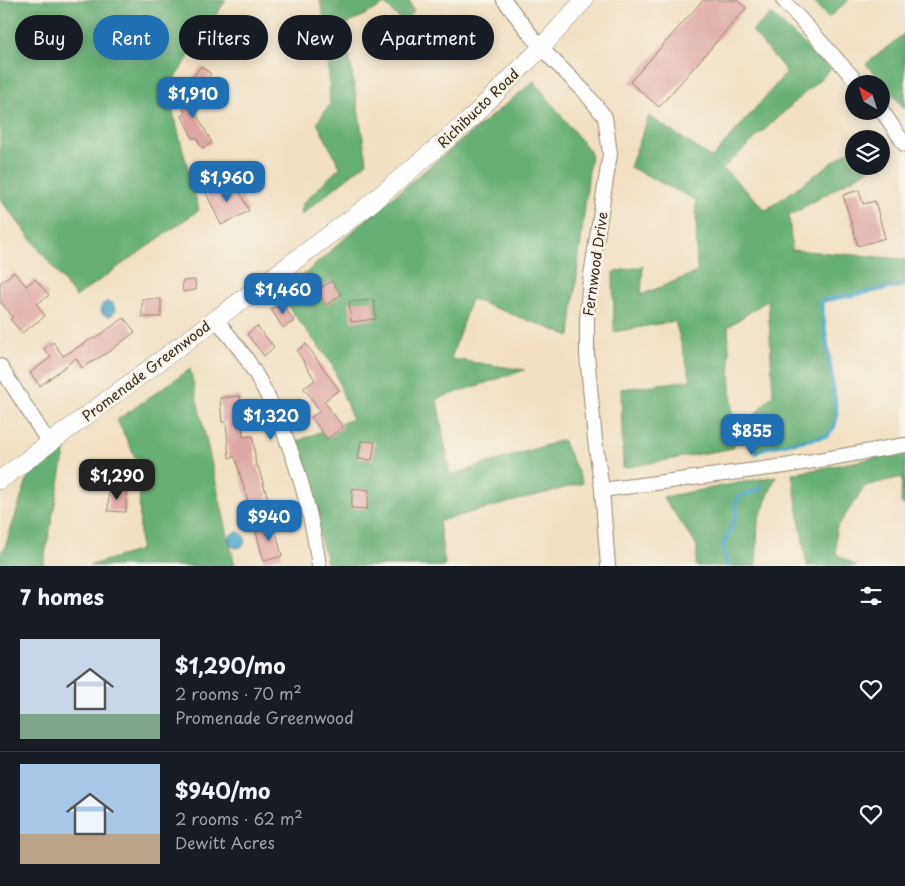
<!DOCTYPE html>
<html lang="en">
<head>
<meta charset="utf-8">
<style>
  :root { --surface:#171b24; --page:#20242c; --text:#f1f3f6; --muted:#9ea1a6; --line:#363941; --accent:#1f6fb2 }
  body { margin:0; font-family:"Playpen Sans",sans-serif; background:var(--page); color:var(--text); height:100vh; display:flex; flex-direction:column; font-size:19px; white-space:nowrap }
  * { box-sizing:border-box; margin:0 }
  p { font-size:16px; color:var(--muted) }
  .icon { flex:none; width:28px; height:28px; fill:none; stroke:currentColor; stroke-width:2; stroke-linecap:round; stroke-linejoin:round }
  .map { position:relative; height:566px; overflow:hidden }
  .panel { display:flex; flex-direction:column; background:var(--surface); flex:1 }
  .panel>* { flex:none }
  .top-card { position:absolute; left:15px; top:15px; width:500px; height:45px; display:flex; gap:10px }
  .needle { width:32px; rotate:321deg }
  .controls { position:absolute; left:845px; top:75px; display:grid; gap:10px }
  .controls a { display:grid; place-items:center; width:45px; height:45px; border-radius:50%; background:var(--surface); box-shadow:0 2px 12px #0003; font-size:25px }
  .price { position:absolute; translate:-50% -42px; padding:0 11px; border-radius:10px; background:var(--accent); color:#fff; font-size:16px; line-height:32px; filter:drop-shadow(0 1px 2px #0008) }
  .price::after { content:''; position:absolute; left:50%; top:30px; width:15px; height:11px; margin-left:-8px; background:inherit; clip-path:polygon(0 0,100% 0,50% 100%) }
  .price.active { background:#222; color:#fff }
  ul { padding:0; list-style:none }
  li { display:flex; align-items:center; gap:15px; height:125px; padding:0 20px }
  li+li { border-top:1px solid var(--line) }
  li span { display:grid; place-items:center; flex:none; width:140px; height:100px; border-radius:0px; color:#555 }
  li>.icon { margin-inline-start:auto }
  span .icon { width:60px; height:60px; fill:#fffc; stroke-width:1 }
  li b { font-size:21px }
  h2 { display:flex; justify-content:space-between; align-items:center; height:60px; padding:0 20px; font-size:21px }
  .tag { padding:0 18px; border-radius:22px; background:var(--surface); box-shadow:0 2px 12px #0003; font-size:18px; line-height:45px }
  .tag.active { background:var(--accent); color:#fff }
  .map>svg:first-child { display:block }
  .forest { fill:#66af76; stroke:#506c4a }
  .water { fill:#48a6c7; stroke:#426872 }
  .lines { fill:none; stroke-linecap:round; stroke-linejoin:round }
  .stream { stroke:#48a6c7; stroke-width:4 }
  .building { fill:#dea6a4 }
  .minor-casing { stroke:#968571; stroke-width:16 }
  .major-casing { stroke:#968571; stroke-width:19 }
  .minor { stroke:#fff; stroke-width:14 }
  .major { stroke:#fff; stroke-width:18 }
  .labels { text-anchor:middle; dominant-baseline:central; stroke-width:5; stroke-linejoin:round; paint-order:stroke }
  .street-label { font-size:14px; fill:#3b2a1e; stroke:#f7f3e8 }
</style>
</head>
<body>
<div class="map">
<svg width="905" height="566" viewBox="0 0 905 566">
  <rect width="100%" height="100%" fill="#f7f3e8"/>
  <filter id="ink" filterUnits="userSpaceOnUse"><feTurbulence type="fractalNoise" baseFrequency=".02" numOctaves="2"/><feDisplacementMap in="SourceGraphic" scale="10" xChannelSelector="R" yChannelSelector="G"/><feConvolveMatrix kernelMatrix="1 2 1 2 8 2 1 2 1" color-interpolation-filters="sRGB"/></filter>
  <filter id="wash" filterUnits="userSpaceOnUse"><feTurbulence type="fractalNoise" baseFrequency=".0096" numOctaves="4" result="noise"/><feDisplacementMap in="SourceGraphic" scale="20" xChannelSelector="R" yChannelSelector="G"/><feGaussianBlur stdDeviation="1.12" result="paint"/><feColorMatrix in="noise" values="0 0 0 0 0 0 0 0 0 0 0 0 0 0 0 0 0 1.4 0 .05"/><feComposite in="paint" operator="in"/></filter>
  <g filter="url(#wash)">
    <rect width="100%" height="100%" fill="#f1e0c4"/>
    <g class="forest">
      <polygon points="0,0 226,0 167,90 199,210 76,297 0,199"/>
      <polygon points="320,0 409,0 414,12 402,21 385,4 344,26 367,162 301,215 303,203 340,167 317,123 330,104 327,34"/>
      <polygon points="812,0 849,0 828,18"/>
      <polygon points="771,14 831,69 723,168 766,210 854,147 854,166 874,166 789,216 792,250 905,259 905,285 821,301 837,416 834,427 827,436 764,448 756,453 747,424 773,394 768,300 728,327 734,448 623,468 621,389 691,380 675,321 614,332 613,272 643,266 641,295 697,272 696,200 630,167 649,116 712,158 787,72 752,31"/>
      <polygon points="905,33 905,109 866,64"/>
      <polygon points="534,81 591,153 570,336 471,299 451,359 525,370 437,399 450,475 563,440 583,483 439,521 445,566 328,566 295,442 352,419 332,364 280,296 378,209"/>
      <polygon points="190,369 235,566 88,566 140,550 139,465 117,420"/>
      <polygon points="66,447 43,566 0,566 0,553 5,547 29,474"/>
      <polygon points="905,452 905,506 901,503 902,477 865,486 836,529 836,554 857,566 807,566 792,474"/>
      <polygon points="776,476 758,521 756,566 696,566 697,546 663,497"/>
    </g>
    <g class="water">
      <circle cx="108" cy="309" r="7"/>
      <circle cx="237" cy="540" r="8"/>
    </g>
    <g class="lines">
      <g class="stream">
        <polyline points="756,453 764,448 827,436 834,427 837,416 821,301 905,285"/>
        <polyline points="727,566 723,546 736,516 736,503 738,497 758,490 761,486"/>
      </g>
    </g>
    <g id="blocks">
      <g class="building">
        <polygon points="703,0 737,0 746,8 659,107 630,82"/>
        <polygon points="201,66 211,74 194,94 185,88"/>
        <polygon points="180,83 212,143 202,148 196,137 193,139 182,116 185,114 175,85"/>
        <polygon points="228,182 229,186 236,183 249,211 221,225 206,193"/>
        <polygon points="859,190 863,204 875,201 885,238 858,246 843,195"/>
        <polygon points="14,272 26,286 35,279 49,295 37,304 45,316 22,333 10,319 13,317 0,301 0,283"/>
        <polygon points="195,280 196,290 183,292 182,281"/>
        <polygon points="332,281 341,295 326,305 317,290"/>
        <rect x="142" y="299" width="19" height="18"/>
        <polygon points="374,300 376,319 351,322 349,302"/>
        <polygon points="282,303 294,321 283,328 271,309"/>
        <polygon points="124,318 135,332 110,351 82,368 76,358 40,386 30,373 51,357 44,349 53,342 63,356 93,338 94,339"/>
        <polygon points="257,326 274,347 264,356 247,334"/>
        <polygon points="306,344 339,390 324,401 343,427 327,439 311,417 320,411 304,388 315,380 297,351"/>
        <polygon points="240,396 243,437 253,436 256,467 258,466 268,499 249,505 235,457 229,458 226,422 222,422 220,398"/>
        <polygon points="361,441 375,442 372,460 358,459"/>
        <polygon points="353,488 369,490 367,509 351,508"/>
        <polygon points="109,491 126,491 126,512 108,511"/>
        <polygon points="274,523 282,556 264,561 255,528"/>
      </g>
    </g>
  </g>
  <g filter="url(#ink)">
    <use href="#blocks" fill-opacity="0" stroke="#968571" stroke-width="1"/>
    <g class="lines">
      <g class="minor-casing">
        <g id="minor">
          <polyline points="504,0 541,48 584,91 605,117 610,154 589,288 587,318 587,355 595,440 602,490 608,566"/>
          <polyline points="783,0 859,84"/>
          <polyline points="881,109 905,145"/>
          <path d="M216,319C226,332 237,345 246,358C285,419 309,494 319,566"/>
          <polyline points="0,366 49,443"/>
          <polyline points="602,490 785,466 905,445"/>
        </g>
      </g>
      <g class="major-casing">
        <polyline id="major" points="0,480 364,209 466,123 541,48 584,0"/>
      </g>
      <use href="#minor" class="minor"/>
      <use href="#major" class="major"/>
    </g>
  </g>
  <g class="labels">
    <g class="street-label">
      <text transform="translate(478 108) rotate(-44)">Richibucto Road</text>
      <text transform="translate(595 264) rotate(-82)">Fernwood Drive</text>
      <text transform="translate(146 371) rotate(-37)">Promenade Greenwood</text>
    </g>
  </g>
</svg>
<div class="controls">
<a><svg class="needle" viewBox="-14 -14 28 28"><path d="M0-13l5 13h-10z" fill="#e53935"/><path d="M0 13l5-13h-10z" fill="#9ea1a6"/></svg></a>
<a><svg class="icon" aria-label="layers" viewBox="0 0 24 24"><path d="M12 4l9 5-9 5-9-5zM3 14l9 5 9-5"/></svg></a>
</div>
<b class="price" style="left:193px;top:119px">$1,910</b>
<b class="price" style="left:227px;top:203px">$1,960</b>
<b class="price" style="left:283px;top:315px">$1,460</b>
<b class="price" style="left:271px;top:441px">$1,320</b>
<b class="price" style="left:752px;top:456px">$855</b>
<b class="price active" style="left:117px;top:501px">$1,290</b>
<b class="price" style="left:269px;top:542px">$940</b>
<div class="top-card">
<a class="tag">Buy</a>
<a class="tag active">Rent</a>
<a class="tag">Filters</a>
<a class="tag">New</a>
<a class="tag">Apartment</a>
</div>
</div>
<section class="panel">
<h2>7 homes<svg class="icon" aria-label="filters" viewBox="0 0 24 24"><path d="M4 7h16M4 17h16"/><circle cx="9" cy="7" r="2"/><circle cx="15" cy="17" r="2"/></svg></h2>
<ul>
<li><span style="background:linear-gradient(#c9d6e8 75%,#7fa58c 0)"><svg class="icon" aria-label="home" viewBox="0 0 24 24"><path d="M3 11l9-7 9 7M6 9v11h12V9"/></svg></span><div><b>$1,290/mo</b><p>2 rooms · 70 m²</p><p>Promenade Greenwood</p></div><svg class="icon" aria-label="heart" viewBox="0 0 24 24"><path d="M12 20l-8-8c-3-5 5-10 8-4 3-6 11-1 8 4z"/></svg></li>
<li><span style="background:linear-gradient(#a9c7e8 70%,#b9a48a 0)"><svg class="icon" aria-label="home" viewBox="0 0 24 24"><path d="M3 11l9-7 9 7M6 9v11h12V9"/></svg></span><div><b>$940/mo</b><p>2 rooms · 62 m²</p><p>Dewitt Acres</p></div><svg class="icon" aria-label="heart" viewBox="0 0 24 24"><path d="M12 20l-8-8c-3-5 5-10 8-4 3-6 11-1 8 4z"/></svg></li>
</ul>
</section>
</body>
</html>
